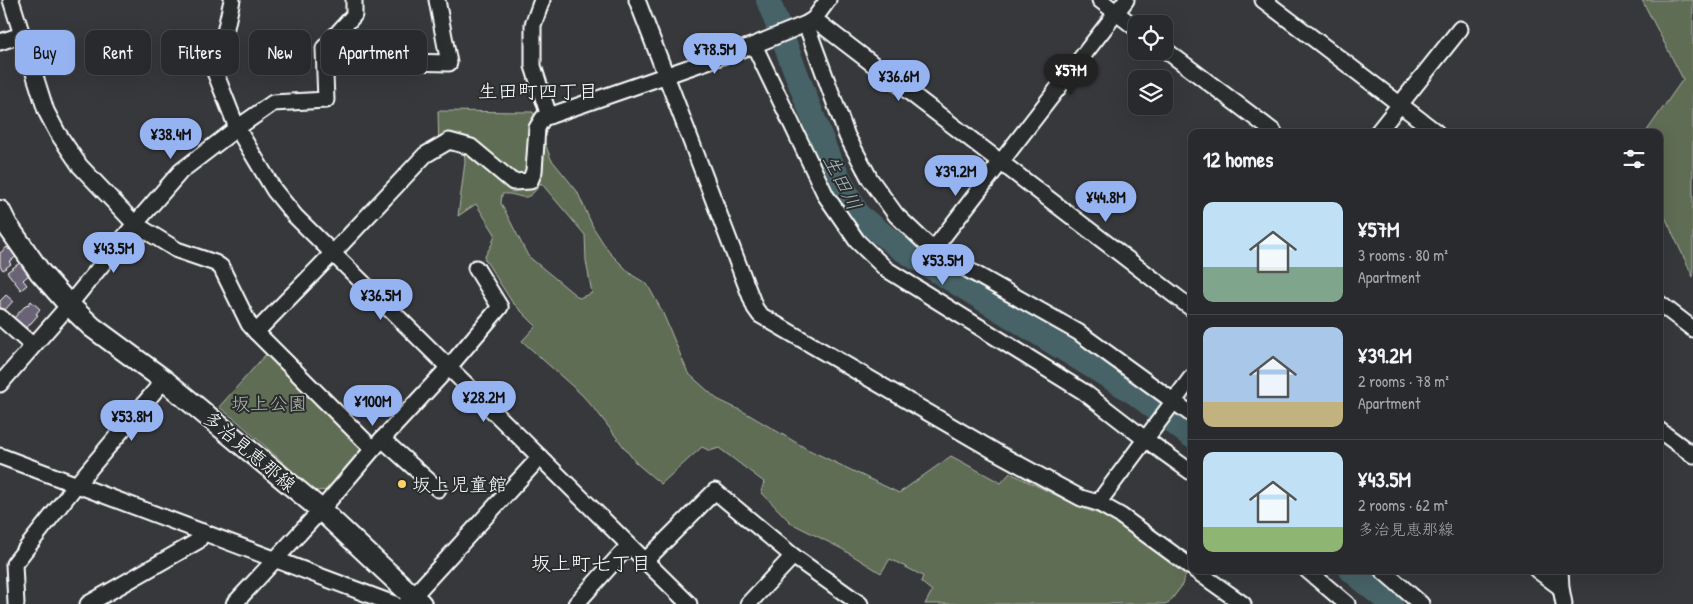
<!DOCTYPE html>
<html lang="en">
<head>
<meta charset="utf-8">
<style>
  :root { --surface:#292a2d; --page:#353639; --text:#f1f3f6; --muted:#a5a7aa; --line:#454649; --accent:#95b2f1 }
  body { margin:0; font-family:"Patrick Hand","Klee One",sans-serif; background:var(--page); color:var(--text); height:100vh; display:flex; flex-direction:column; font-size:19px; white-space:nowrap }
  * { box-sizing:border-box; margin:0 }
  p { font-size:16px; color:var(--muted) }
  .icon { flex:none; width:28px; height:28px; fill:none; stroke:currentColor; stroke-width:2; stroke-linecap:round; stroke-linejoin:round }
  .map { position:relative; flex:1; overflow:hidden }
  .side { position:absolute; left:1188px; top:129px; width:475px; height:445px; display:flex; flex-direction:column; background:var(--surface); border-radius:10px; box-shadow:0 5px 20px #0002,0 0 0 1px var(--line) }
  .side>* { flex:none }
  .top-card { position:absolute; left:15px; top:30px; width:475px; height:45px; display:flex; gap:10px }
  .buttons { position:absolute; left:1128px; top:15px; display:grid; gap:10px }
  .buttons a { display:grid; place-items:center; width:45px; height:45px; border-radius:10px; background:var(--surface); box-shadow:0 5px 20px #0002,0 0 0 1px var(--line); font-size:25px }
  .price { position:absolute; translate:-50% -42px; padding:0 11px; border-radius:18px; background:var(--accent); color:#111; font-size:16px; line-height:32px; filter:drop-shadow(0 1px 2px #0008) }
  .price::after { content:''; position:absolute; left:50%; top:30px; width:15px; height:11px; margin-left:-8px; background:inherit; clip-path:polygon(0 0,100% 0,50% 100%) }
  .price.active { background:#222; color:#fff }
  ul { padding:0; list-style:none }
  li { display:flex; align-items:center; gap:15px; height:125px; padding:0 15px }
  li+li { border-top:1px solid var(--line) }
  li span { display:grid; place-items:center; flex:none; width:140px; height:100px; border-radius:10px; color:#555 }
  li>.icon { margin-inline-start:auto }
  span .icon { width:60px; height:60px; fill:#fffc; stroke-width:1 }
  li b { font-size:21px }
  h2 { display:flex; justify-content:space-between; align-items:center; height:60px; padding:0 15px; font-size:21px }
  .tag { padding:0 18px; border-radius:10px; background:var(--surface); box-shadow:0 5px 20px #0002,0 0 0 1px var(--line); font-size:18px; line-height:45px }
  .tag.active { background:var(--accent); color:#111 }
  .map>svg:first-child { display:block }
  .green { fill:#606d55; stroke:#b0b6aa; fill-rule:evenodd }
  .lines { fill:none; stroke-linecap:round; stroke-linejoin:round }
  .river { stroke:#466467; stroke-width:24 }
  .building { fill:#6b6475; stroke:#fff }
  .minor-casing { stroke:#fff; stroke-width:19 }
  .major-casing { stroke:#fff; stroke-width:24 }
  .minor { stroke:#2a2d2e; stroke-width:15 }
  .major { stroke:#2a2d2e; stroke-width:20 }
  .poi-dot { fill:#ffd166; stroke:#2a2d2e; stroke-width:2 }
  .labels { text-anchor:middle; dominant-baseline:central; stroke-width:4; stroke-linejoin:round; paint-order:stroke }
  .park-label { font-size:19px; fill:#b0b6aa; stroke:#2a2d2e }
  .street-label { font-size:19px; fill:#fff; stroke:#2a2d2e }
  .poi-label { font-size:19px; fill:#fff; stroke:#2a2d2e; text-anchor:start }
  .neighbourhood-label { font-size:20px; fill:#fff; stroke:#2a2d2e }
  .water-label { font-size:20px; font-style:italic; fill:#acb9bb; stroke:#2a2d2e }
</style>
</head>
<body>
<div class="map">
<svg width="1693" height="604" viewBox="0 0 1693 604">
  <rect width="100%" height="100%" fill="#37383c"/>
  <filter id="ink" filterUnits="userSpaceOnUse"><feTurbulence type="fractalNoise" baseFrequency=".02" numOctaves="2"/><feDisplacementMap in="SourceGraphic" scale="10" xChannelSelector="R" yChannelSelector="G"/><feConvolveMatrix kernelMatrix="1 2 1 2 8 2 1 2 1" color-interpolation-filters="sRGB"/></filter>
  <g filter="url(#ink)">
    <g class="green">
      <polygon points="1642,0 1693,0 1693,277 1659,204 1659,132 1646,132 1683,79"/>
      <path d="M438,111L533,112L551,159L577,191L593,227L609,252L632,275L647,284L662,311L688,373L717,399L746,413L807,449L899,493L951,456L1001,483L1010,473L1085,509L1113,519L1186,575L1181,587L1168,604H925L932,591L921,582L923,576L890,559L881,573L842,549L791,523L761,492L764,482L719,448L710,451L702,447L661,484L636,463L598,413L582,395L522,341L536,326L512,302L484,258L492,244L495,234L476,204L458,216L465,162L464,148H450L439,152ZM541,183L585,235L586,261L592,293L579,298L528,256L501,203L502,194C522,192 524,208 541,183Z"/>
      <polygon points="267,353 364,450 331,490 315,491 237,421 219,407"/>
    </g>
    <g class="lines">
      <g class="river">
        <polyline points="768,0 828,156 858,215 900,248 1135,393 1191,436"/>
        <polyline points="1351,570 1391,604"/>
      </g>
    </g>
    <g class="building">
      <polygon points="7,247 9,250 11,248 17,256 9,262 11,264 3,270 0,266 0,253"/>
      <polygon points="21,262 30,274 23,280 27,285 21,290 7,272"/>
      <polygon points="6,295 13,301 4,311 0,307 0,301"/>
      <polygon points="31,301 40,309 36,314 38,315 24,331 12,320 27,304 28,305"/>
    </g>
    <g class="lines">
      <g class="minor-casing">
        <g id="minor">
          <polyline points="11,0 46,111 57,132 80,166 135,224 177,250 215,263 221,267 249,324 256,332 373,449"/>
          <polyline points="232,0 224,37 213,67 237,128 274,190 295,216 689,604"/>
          <polyline points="542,0 533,25 533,66 549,116"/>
          <polyline points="637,0 755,308 760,315 996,452 1081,498 1098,503 1121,516 1191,567"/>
          <polyline points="1100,0 1136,28"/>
          <polyline points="1263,0 1436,132"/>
          <polyline points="814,19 1191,308"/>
          <polyline points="806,24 847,136 870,179 896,215 933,250 1078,332 1191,414"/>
          <polyline points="0,42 21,35"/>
          <polyline points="754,45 826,196 857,241 886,269 1084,392 1145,439 1191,472"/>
          <polyline points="1164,49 1274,132"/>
          <polyline points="325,60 449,63 437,0"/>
          <polyline points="1378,132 1460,29"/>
          <polyline points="933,250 1126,0"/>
          <polyline points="1659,303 1693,329"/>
          <polyline points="0,317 32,345"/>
          <polyline points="256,332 332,254 425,155 449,141 471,147 513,182 530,181 534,171 537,128 543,118 754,45 806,24 814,19 828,0"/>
          <polyline points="0,384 69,305 135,224 181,171 237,128 273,103 326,100 324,48 354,15 354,0"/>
          <polyline points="1659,430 1693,455"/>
          <polyline points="382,439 438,489"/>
          <polyline points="0,456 394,604"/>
          <polyline points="1098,503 1191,378"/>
          <polyline points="645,561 715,491 793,556 860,604"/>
          <polyline points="1195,570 1243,604"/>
          <polyline points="1307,570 1347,604"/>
          <polyline points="1382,570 1421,604"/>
          <polyline points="1537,570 1561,588"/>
          <polyline points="1560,570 1561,588 1564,604"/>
          <polyline points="16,604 14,564 77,484 164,380"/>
          <polyline points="88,604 198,541 203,532"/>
          <polyline points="234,604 321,510 373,449 449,367 500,307 476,268"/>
          <polyline points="406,604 540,457"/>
          <polyline points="576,604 629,545"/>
          <polyline points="748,604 793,556"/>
        </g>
      </g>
      <g class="major-casing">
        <polyline id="major" points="0,211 7,225 40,272 69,305 92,327 164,380 321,510 421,604"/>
      </g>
      <use href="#minor" class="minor"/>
      <use href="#major" class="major"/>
    </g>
  </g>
  <circle class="poi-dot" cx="402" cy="484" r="5"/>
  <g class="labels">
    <g class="park-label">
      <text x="269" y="403">坂上公園</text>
    </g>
    <g class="street-label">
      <text transform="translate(250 451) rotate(40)">多治見恵那線</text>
    </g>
    <g class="poi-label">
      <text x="412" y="484">坂上児童館</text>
    </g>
    <g class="neighbourhood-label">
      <text x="538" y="90">生田町四丁目</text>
      <text x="591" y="562">坂上町七丁目</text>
    </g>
    <g class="water-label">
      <text transform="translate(843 182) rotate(63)">生田川</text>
    </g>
  </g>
</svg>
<div class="buttons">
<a><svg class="icon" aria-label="locate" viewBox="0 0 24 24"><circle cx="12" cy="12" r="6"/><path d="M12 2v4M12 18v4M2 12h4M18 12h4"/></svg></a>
<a><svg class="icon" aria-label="layers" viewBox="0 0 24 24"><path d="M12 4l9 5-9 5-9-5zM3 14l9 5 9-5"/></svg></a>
</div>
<b class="price" style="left:715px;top:75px">¥78.5M</b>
<b class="price active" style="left:1071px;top:96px">¥57M</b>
<b class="price" style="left:899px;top:102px">¥36.6M</b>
<b class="price" style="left:171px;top:160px">¥38.4M</b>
<b class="price" style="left:956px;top:197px">¥39.2M</b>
<b class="price" style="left:1106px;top:223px">¥44.8M</b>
<b class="price" style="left:114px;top:274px">¥43.5M</b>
<b class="price" style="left:943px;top:286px">¥53.5M</b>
<b class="price" style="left:381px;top:321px">¥36.5M</b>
<b class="price" style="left:484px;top:423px">¥28.2M</b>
<b class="price" style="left:373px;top:427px">¥100M</b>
<b class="price" style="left:132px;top:442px">¥53.8M</b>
<div class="top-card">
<a class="tag active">Buy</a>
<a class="tag">Rent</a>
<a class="tag">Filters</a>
<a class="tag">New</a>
<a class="tag">Apartment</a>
</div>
<section class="side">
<h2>12 homes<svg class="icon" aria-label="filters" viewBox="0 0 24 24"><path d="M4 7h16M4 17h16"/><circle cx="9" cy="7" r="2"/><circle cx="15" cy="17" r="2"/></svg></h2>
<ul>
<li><span style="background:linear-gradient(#bfe0f5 65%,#7fa58c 0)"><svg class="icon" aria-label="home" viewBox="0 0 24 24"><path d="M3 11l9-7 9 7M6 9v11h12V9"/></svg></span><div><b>¥57M</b><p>3 rooms · 80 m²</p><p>Apartment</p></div></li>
<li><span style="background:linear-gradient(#a9c7e8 75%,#c2b280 0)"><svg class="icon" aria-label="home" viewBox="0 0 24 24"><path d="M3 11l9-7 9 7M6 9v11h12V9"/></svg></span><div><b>¥39.2M</b><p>2 rooms · 78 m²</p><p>Apartment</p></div></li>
<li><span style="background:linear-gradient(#bfe0f5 75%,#8fb573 0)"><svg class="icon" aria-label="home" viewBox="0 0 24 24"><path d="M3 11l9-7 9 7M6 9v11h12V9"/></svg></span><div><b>¥43.5M</b><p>2 rooms · 62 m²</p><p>多治見恵那線</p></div></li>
</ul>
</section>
</div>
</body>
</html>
